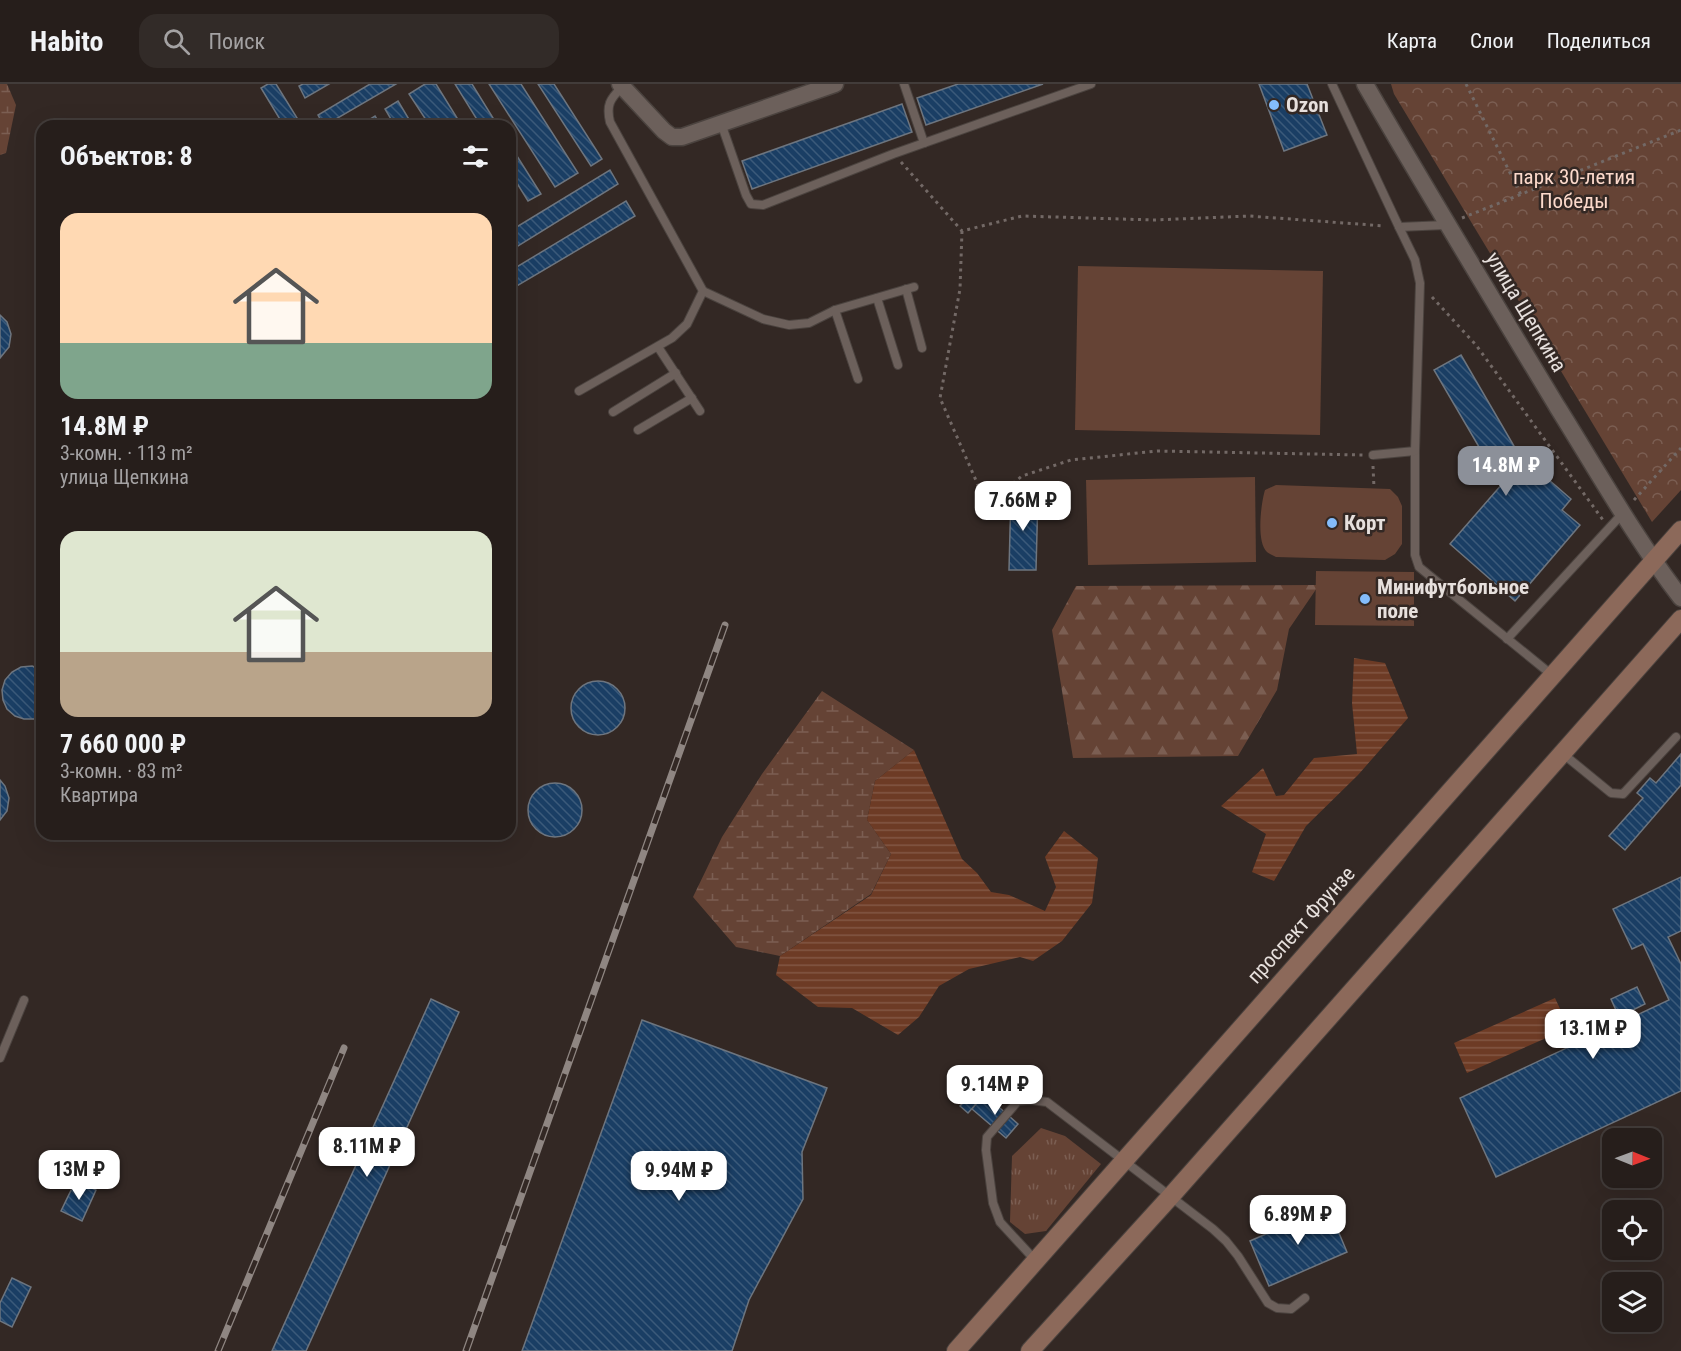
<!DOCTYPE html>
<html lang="ru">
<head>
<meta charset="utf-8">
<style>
  :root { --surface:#261e1b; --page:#322b28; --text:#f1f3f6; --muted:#a4a2a3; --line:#423c3a; --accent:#8c9099 }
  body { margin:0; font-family:"Roboto Condensed",sans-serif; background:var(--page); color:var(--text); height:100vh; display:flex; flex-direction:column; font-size:22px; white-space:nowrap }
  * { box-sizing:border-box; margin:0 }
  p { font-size:20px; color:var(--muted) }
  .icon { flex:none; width:33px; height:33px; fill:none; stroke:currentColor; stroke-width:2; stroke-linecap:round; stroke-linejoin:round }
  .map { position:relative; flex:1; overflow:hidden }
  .panel { position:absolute; left:36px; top:36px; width:480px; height:720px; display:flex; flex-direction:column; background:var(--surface); border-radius:18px; box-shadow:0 6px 24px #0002,0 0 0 2px var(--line) }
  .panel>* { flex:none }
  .needle { width:39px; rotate:91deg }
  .fabs { position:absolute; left:1602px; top:1044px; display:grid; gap:12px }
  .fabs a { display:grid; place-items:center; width:60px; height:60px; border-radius:12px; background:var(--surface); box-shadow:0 6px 24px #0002,0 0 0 2px var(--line); font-size:30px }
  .price { position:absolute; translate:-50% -51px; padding:0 14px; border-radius:12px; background:#fff; color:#222; font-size:20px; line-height:39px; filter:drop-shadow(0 2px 3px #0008) }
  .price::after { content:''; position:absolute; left:50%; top:36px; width:18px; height:14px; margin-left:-9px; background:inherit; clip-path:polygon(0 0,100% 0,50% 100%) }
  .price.current { background:var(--accent); color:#fff }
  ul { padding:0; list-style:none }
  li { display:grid; align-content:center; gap:12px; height:318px; padding:0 24px }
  li span { display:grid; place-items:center; height:186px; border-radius:18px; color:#555 }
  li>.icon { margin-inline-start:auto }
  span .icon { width:108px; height:108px; fill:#fffc; stroke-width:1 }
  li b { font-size:26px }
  h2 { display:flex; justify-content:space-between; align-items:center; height:72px; padding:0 24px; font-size:26px }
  header { display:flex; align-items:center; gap:36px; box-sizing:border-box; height:84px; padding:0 30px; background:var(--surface); border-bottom:2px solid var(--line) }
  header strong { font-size:28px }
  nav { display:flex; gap:33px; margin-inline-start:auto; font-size:21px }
  .search { width:420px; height:54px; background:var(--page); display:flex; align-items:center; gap:15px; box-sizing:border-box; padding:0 21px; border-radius:18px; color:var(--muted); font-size:22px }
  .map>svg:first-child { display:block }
  .grass { fill:url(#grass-tufts) }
  .forest { fill:url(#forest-firs) }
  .wetland { fill:url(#wetland-marsh) }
  .park { fill:url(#park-crowns) }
  .garden { fill:#654335 }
  .water { fill:url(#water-rules) }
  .building { fill:url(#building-back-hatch); stroke:#6d757f; stroke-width:1.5 }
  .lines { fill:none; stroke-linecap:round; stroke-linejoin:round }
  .service-casing { stroke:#4b433f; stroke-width:10 }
  .minor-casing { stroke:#4b433f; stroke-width:19 }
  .secondary-casing { stroke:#4b433f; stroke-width:20 }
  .path { stroke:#736966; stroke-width:3; stroke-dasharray:3 4.5; stroke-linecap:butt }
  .service { stroke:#6c605b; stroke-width:8 }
  .minor { stroke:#6c605b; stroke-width:16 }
  .secondary { stroke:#8c695a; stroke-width:18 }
  .rail-casing { stroke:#8f8682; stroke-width:7 }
  .rail { stroke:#332824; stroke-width:4.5; stroke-dasharray:14; stroke-linecap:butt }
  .poi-dot { fill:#84bcfb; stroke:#332824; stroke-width:2 }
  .labels { text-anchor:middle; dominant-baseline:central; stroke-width:5; stroke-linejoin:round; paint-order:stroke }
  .poi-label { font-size:21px; font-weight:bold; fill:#e7e0dd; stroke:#332824; text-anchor:start }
  .park-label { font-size:21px; fill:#fcd9cb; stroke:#332824 }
  .street-label { font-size:21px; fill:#e7e0dd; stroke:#332824 }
</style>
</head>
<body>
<header>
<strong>Habito</strong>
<div class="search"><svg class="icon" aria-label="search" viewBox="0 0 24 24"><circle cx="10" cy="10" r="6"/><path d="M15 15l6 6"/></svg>Поиск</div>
<nav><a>Карта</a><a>Слои</a><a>Поделиться</a></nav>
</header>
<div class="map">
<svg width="1681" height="1267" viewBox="0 0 1681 1267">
  <defs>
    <pattern id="grass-tufts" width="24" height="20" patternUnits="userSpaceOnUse" patternTransform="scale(1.5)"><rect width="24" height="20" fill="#654335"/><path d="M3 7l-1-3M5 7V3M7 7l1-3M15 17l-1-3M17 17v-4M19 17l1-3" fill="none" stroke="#7b5e52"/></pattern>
    <pattern id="forest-firs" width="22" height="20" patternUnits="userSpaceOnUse" patternTransform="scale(1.5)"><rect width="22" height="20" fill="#654335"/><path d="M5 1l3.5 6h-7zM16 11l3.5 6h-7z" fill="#7b5e52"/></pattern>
    <pattern id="wetland-marsh" width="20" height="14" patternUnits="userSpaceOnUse" patternTransform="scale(1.5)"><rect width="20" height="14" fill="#654335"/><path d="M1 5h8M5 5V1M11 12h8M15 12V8" fill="none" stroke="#7b5e52"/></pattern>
    <pattern id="park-crowns" width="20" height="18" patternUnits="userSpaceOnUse" patternTransform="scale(1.5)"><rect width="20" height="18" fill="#654335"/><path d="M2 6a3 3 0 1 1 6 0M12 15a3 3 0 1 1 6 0" fill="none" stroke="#7b5e52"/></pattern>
    <pattern id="water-rules" width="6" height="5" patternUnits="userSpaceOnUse" patternTransform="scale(1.5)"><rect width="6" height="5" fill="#6d3b25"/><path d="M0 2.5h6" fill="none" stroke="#825744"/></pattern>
    <pattern id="building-back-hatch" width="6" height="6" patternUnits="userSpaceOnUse" patternTransform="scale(1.5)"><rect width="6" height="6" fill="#1a3e64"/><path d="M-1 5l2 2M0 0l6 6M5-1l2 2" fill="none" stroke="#3b5a7a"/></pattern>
  </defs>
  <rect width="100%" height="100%" fill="#332824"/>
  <polygon class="grass" points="1041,1044 1065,1052 1101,1080 1046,1147 1025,1150 1010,1138 1012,1072"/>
  <polygon class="forest" points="1319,501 1289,545 1277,606 1238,672 1073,674 1052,546 1076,502"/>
  <g class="wetland">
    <polygon points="0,0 7,0 16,21 6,69 0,71"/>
    <polygon points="822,607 914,666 875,697 867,736 891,770 871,810 780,872 736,863 693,813 722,753 762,690"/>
  </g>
  <polygon class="park" points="1391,0 1681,0 1681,406 1652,438 1394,10"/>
  <g class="garden">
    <polygon points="1078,182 1323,187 1320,351 1075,346"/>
    <polygon points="1255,393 1256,478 1088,481 1086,396"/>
    <path d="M1276,401L1390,405L1398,413L1402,422V460L1395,470L1385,476L1276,473C1273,471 1269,470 1267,468C1256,458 1261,419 1265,406Z"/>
    <polygon points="1316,487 1414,488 1414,542 1315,541"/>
  </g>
  <g class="water">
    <polygon points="1354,574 1385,579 1408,634 1358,691 1306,742 1274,797 1252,788 1266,750 1221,722 1263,684 1276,712 1284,711 1314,674 1357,670 1352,619"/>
    <polygon points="914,666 962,775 977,789 991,808 1009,811 1045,827 1056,803 1045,773 1064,747 1098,774 1092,819 1062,857 1033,877 1020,873 969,885 939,902 919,933 898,951 852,924 818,923 776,891 780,872 871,811 891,770 867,736 875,697"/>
    <polygon points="1555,914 1569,944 1467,989 1454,959"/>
  </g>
  <g class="building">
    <polygon points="268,0 276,0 302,42 284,42 261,4"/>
    <polygon points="303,0 329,0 305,14 299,2"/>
    <polygon points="370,0 396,0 324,42 318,31"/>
    <polygon points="425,0 436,0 462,42 430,42 409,10"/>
    <polygon points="455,0 472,0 498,42 481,42"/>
    <polygon points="489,0 521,0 578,89 555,103"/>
    <polygon points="538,0 554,0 602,75 591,82"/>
    <polygon points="958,0 1043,0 926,41 917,14"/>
    <polygon points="1259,0 1307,0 1327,51 1284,67"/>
    <polygon points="398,17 413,42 395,42 385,25"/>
    <polygon points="902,20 912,48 752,105 742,77"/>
    <polygon points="375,32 381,42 359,42"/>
    <polygon points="510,61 541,110 528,117 510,88"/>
    <polygon points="610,86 618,100 510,167 510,147"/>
    <polygon points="626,117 635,132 510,206 510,187"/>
    <polygon points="0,231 7,238 11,250 9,263 0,274"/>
    <polygon points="1461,271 1518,369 1571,415 1562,426 1580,441 1515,517 1450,460 1503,399 1496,392 1434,286"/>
    <polygon points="1011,409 1038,410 1036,486 1009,486"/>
    <polygon points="32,582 42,586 42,632 34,635 24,635 15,632 7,625 3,616 2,606 5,596 12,588 21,583"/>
    <circle cx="598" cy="624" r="27"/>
    <polygon points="1681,670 1681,701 1625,766 1609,752 1643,714 1637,709 1650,694 1656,699"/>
    <polygon points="0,696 5,702 9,714 7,727 0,736"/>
    <circle cx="555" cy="726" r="27"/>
    <polygon points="1681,793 1681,847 1668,853 1681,880 1681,1007 1496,1093 1460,1014 1669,916 1643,860 1632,865 1613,825"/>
    <polygon points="1637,903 1645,920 1619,933 1611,915"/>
    <polygon points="431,915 459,928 306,1267 272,1267"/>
    <polygon points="642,936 827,1004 802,1068 803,1115 749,1216 732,1267 522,1267"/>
    <polygon points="979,1001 987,1008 968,1029 960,1022"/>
    <polygon points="984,1010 1018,1040 1006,1054 972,1025"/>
    <polygon points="76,1096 96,1106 82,1137 61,1127"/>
    <polygon points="1328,1123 1347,1168 1269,1202 1250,1157"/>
    <polygon points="12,1194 31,1203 12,1243 0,1237 0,1219"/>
  </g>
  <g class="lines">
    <g class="service-casing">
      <g id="service">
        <polyline points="904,0 924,59"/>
        <polyline points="1332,0 1399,143 1446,141"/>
        <polyline points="721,39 746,111 751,120 763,121 893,70 1091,0"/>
        <polyline points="1399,143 1415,176 1420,199 1415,367 1415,471 1419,483 1552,591"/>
        <polyline points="906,205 922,264"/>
        <polyline points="703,207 763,235 789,241 809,239 835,226 914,203"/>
        <polyline points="877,214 898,281"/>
        <polyline points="835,226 858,295"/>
        <polyline points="658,263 700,327"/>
        <path d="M579,307L672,254L687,240L703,207L610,38C606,21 610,15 622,3"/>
        <polyline points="613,328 676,289"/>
        <polyline points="638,346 692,314"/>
        <polyline points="1373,371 1415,367"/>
        <polyline points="1507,555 1623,429"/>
        <polyline points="1562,669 1611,709 1623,710 1676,653"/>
        <polyline points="0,974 24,916"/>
        <polyline points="1035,1176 1000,1138 993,1119 986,1066 987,1053 1018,1017 1031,1016 1047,1018 1213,1145 1226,1157 1238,1172 1268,1219 1277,1224 1291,1225 1305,1214"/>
      </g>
    </g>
    <g class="minor-casing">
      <g id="minor">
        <polyline points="620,0 664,47 672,53 682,53 835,0"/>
        <path d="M1365,0C1428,109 1493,216 1558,324C1598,388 1635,454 1681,514"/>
      </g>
    </g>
    <g class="secondary-casing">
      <g id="secondary">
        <polyline points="956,1267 1681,446"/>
        <polyline points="1030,1267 1171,1112 1681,535"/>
      </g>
    </g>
    <g class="path">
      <polyline points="1466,0 1521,111"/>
      <polyline points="901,78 962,147 1022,132 1154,136 1249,132 1385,142"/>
      <polyline points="1462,134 1681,46"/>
      <polyline points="962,147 960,205 940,314 981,408 999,411 1022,392 1071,376 1157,367 1363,371"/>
      <polyline points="1432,213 1476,261 1603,436"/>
      <polyline points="1373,382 1374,404"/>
      <polyline points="1634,416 1681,364"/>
    </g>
    <use href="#service" class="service"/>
    <use href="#minor" class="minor"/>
    <use href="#secondary" class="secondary"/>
    <g class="rail-casing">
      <g id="rail">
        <polyline points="218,1267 344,964"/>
        <polyline points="466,1267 725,541"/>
      </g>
    </g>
    <use href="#rail" class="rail"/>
  </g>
  <g class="poi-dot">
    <circle cx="1274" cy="21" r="6"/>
    <circle cx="1332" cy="439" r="6"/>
    <circle cx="1365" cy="515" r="6"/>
  </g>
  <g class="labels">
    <g class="poi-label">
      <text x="1286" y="21">Ozon</text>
      <text x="1344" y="439">Корт</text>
      <text x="1377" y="503">Минифутбольное<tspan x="1377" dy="24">поле</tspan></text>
    </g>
    <g class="park-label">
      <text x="1574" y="93">парк 30-летия<tspan x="1574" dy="24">Победы</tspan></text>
    </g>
    <g class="street-label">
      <text transform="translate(1526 228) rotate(59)">улица Щепкина</text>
      <text transform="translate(1301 841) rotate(-48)">проспект Фрунзе</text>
    </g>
  </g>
</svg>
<div class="fabs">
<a><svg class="needle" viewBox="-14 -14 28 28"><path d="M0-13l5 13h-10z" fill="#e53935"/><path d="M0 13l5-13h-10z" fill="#a4a2a3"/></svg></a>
<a><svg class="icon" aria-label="locate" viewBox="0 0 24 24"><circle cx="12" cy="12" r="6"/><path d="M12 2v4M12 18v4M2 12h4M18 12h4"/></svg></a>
<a><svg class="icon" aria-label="layers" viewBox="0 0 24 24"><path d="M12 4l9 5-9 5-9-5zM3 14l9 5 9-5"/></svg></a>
</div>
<b class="price current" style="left:1506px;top:413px">14.8M ₽</b>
<b class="price" style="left:1023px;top:448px">7.66M ₽</b>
<b class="price" style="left:1593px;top:976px">13.1M ₽</b>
<b class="price" style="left:995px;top:1032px">9.14M ₽</b>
<b class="price" style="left:367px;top:1094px">8.11M ₽</b>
<b class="price" style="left:79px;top:1117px">13M ₽</b>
<b class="price" style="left:679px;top:1118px">9.94M ₽</b>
<b class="price" style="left:1298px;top:1162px">6.89M ₽</b>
<section class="panel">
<h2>Объектов: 8<svg class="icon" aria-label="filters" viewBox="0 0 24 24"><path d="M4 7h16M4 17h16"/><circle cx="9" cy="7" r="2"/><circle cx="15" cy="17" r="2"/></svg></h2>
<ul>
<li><span style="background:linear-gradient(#ffd9b3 70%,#7fa58c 0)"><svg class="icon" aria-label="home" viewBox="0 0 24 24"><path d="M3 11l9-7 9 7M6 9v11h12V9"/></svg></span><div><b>14.8M ₽</b><p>3-комн. · 113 m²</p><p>улица Щепкина</p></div></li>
<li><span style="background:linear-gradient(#dfe7d0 65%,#b9a48a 0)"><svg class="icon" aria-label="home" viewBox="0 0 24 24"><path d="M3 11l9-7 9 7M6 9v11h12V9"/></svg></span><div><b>7 660 000 ₽</b><p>3-комн. · 83 m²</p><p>Квартира</p></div></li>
</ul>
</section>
</div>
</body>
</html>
